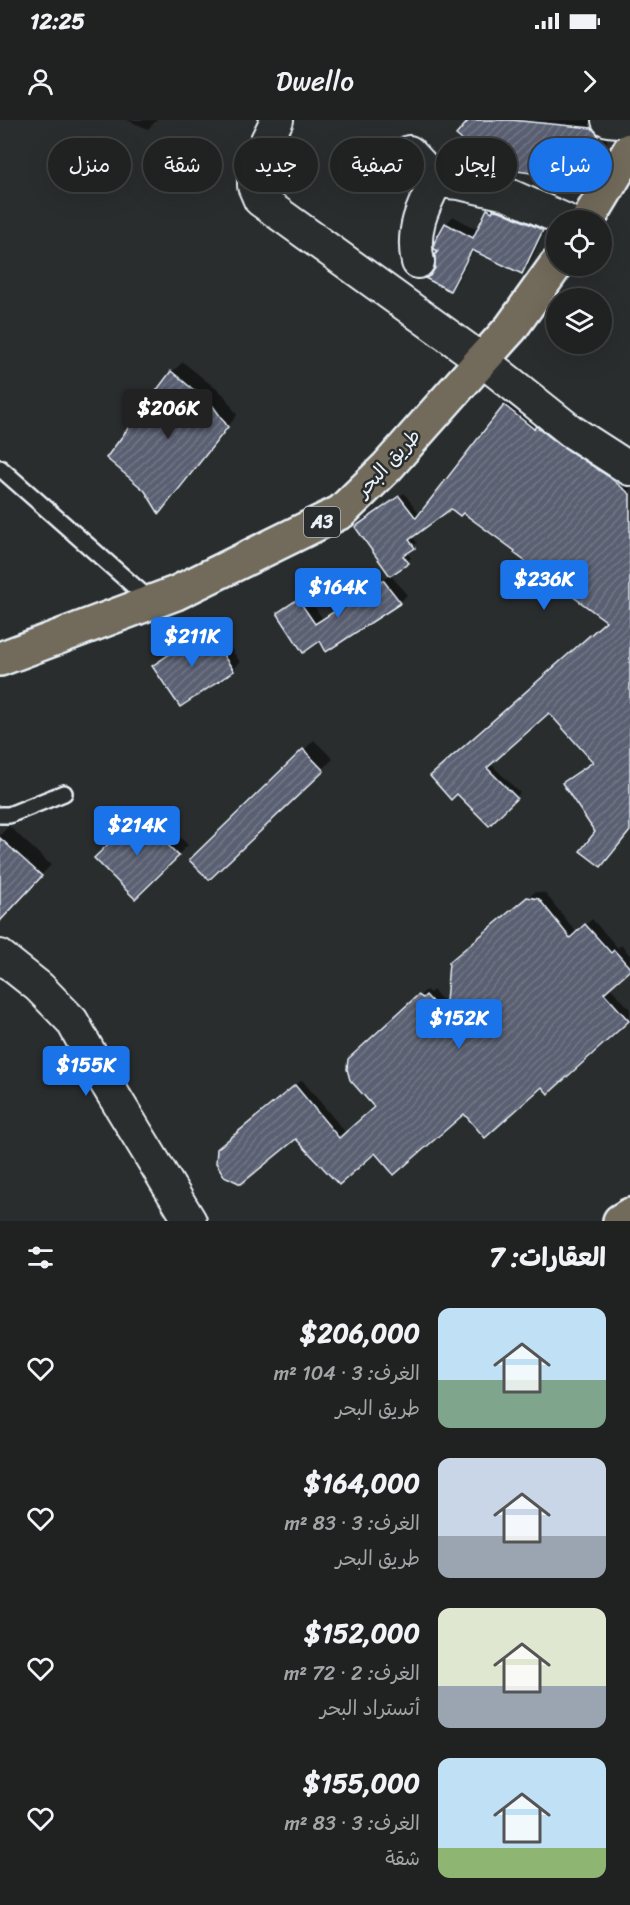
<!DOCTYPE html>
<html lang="ar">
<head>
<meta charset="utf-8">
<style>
  :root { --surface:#202222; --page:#2d2f2f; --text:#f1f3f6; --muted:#a2a4a5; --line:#3d3f40; --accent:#1a73e8 }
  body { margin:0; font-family:Sriracha,"Playpen Sans Arabic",sans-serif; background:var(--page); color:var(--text); direction:rtl; height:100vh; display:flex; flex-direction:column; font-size:22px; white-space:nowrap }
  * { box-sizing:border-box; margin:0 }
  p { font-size:20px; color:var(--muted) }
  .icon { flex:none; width:33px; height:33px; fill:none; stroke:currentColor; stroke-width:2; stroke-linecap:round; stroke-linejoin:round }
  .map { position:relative; height:1101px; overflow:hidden; direction:ltr }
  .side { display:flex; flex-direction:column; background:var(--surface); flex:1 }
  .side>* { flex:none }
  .guide { position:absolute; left:18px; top:18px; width:594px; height:54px; direction:rtl; display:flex; gap:12px }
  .controls { position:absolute; left:546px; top:90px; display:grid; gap:12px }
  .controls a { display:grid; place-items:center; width:66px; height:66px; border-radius:50%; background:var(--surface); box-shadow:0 6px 24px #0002,0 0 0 2px var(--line); font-size:30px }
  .price { position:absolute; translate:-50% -51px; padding:0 14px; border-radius:6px; background:var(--accent); color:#fff; font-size:20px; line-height:39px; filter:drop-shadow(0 2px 3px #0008) }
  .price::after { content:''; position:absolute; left:50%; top:36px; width:18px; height:14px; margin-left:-9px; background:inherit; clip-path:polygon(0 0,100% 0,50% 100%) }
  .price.on { background:#222; color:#fff }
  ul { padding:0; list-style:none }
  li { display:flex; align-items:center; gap:18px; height:150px; padding:0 24px }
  li span { display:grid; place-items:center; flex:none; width:168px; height:120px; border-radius:12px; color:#555 }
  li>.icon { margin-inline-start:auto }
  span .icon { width:72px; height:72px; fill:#fffc; stroke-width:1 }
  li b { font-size:26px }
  h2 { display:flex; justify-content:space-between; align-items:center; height:72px; padding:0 24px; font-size:26px }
  .tag { padding:0 21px; border-radius:27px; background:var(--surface); box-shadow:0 6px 24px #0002,0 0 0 2px var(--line); font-size:21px; line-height:54px }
  .tag.on { background:var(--accent); color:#fff }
  .status { display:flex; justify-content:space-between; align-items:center; height:42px; padding:0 30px; background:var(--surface); direction:ltr }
  .status svg { height:16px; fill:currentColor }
  header { display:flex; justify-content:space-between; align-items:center; height:78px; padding:0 24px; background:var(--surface); font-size:27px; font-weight:600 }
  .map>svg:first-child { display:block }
  .shadow { fill:#0007 }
  .building { fill:url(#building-hatch); stroke:#e8f1f8; stroke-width:1.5 }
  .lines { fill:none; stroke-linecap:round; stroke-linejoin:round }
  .lane-casing { stroke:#e8f1f8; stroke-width:20 }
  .street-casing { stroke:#e8f1f8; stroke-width:36 }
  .highway-casing { stroke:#e8f1f8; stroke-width:38 }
  .lane { stroke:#2a2d2e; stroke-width:15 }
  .street { stroke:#2a2d2e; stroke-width:32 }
  .highway { stroke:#726b5a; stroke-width:33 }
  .labels { text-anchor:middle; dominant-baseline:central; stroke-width:5; stroke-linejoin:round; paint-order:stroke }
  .shield { fill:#2a2d2e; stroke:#afb6bb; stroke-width:1.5 }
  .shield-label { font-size:18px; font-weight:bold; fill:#e8f1f8 }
  .street-label { font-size:20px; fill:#e8f1f8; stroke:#2a2d2e }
</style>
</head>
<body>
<div class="status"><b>12:25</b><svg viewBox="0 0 49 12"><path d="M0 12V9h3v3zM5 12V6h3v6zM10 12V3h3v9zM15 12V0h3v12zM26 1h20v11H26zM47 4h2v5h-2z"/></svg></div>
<header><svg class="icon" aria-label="forward" viewBox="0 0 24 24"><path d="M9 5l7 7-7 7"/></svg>Dwello<svg class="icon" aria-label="person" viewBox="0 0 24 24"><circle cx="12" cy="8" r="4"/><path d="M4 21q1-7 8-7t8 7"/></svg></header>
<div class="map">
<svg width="630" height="1101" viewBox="0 0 630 1101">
  <defs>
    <pattern id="building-hatch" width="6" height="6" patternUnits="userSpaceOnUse" patternTransform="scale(1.5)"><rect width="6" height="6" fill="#5a6072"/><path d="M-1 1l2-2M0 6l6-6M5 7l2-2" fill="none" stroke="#727787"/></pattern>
  </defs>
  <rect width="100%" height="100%" fill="#2a2d2e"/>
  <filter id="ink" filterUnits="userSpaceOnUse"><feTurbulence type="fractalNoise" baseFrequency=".0167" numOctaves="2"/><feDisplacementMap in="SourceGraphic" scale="12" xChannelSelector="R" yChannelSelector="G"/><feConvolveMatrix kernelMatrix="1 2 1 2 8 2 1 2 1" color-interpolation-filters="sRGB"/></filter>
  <g filter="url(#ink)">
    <g class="shadow">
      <polygon points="127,0 157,0 148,9"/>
      <polygon points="471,0 603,0 607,5 607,35 601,46 591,56"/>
      <polygon points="495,83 549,103 529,145 522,152 474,130 457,162 450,169 428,157 435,151 446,104 453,96 478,110 488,90"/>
      <polygon points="183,242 224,275 237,295 170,382 160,392 147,370 108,337 172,252"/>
      <polygon points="509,282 539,306 598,344 630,367 630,710 597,712 595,642 549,591 490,643 520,673 489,704 458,672 608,501 518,431 463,391 451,387 412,415 417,423 407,432 411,438 390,454 407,475 400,482 320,519 279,493 285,487 306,473 322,498 391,454 361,404 404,373 420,395"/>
      <polygon points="197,507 206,520 219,511 240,542 233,549 181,585 154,546 174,530 172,526 179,519"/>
      <polygon points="314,620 333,639 209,758 191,740"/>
      <polygon points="149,686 188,725 135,777 96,738"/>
      <polygon points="9,706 51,745 0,798 0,715"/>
      <polygon points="535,772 545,773 577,813 592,799 618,828 621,825 630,835 630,848 610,867 630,889 630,897 549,972 542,965 464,992 375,1031 296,1017 225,1023 302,960 346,1013 376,986 356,933 426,870 430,873 433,870 448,886 457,836"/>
    </g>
    <g class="building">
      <polygon points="469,0 511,0 592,8 598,15 598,46 591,58 538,54 496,48 456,15"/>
      <polygon points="487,89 492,92 493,90 500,91 543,110 522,154 472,130 450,171 425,158 430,156 435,148 435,136 438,131 434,129 434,123 445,103 473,118"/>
      <polygon points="171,251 213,286 228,307 159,394 145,371 106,338"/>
      <polygon points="504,285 534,309 536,306 560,325 608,356 630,374 630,711 601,747 580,731 595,712 562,663 593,642 549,593 487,648 517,678 489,706 457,674 451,680 430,656 606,501 514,433 515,431 463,393 460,396 451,389 409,420 415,428 403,436 409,443 390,456 355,407 399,376 416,398"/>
      <polygon points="383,460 401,483 326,532 320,521 303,533 277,493 298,479 315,504"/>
      <polygon points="189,513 198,526 211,517 234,551 180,587 152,546 174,531 170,526"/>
      <polygon points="303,629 324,651 209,760 189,740"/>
      <polygon points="138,695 179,736 135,779 94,738"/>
      <polygon points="0,718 42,756 0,801"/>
      <polygon points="527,777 539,779 570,818 585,804 611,833 614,830 630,848 630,850 604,873 629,901 548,974 542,967 485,1018 464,994 394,1055 375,1033 339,1065 296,1019 241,1064 224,1056 216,1043 217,1029 295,965 339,1018 374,987 350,960 347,949 348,939 418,875 423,878 426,875 445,896 449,842"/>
    </g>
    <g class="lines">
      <g class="lane-casing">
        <g id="lane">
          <polyline points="0,348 152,482"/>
          <polyline points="0,695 9,695 64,673"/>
        </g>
      </g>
      <g class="street-casing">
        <g id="street">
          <polyline points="277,0 254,47 254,66 260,80 482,240 571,311 630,349"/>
          <polyline points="608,0 630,2"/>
          <polyline points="409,32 436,61 459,63 506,74 565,100"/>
          <path d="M418,142C411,111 422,88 436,61"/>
          <polyline points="0,836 39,867 72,901 105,961 190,1101"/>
        </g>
      </g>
      <g class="highway-casing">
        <g id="highway">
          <polyline points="588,100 630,30"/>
          <polyline points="0,539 176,473 341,392 387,347 482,240 511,208 556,145"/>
          <polyline points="620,1101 630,1095"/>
        </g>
      </g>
      <use href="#lane" class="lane"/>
      <use href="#street" class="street"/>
      <use href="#highway" class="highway"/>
    </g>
  </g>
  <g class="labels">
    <rect class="shield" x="304" y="387" width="36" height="30" rx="4.5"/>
    <g class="shield-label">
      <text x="322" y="402">A3</text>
    </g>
    <g class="street-label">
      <text transform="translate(388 343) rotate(-47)">طريق البحر</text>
    </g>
  </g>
</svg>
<div class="controls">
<a><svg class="icon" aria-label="locate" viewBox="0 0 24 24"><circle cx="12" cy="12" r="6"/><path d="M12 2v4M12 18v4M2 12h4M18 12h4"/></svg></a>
<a><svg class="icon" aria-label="layers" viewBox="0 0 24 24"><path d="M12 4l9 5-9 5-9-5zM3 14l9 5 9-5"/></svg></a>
</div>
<b class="price on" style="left:168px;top:320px">$206K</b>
<b class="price" style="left:544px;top:491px">$236K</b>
<b class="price" style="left:338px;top:499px">$164K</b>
<b class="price" style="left:192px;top:548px">$211K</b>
<b class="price" style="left:137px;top:737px">$214K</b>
<b class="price" style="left:459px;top:930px">$152K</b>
<b class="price" style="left:86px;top:977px">$155K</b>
<div class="guide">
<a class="tag on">شراء</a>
<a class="tag">إيجار</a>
<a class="tag">تصفية</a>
<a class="tag">جديد</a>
<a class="tag">شقة</a>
<a class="tag">منزل</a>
</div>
</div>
<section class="side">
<h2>العقارات: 7<svg class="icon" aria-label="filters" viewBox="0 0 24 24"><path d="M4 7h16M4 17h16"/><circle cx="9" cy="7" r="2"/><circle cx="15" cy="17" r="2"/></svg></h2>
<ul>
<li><span style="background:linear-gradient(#bfe0f5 60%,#7fa58c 0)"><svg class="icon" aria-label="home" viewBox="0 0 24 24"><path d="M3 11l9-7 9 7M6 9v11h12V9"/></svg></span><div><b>$206,000</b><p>الغرف: 3 · 104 m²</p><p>طريق البحر</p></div><svg class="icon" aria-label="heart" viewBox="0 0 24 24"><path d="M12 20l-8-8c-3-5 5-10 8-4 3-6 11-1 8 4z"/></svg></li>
<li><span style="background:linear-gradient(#c9d6e8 65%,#9aa5b1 0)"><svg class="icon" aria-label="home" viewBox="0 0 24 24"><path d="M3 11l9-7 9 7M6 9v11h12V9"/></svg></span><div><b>$164,000</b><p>الغرف: 3 · 83 m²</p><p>طريق البحر</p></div><svg class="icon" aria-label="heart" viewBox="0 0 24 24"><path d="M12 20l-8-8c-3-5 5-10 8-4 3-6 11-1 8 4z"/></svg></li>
<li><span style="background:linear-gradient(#dfe7d0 65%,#9aa5b1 0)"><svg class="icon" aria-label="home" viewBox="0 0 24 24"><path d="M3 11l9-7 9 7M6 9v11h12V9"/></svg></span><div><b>$152,000</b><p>الغرف: 2 · 72 m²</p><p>أتستراد البحر</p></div><svg class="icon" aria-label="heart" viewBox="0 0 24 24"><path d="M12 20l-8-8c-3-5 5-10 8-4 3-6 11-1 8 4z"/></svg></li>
<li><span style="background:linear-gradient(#bfe0f5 75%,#8fb573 0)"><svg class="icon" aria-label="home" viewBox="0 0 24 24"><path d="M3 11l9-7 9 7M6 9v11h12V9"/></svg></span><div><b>$155,000</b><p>الغرف: 3 · 83 m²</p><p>شقة</p></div><svg class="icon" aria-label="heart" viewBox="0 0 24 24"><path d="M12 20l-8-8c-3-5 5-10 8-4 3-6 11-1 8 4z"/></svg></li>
</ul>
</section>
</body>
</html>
